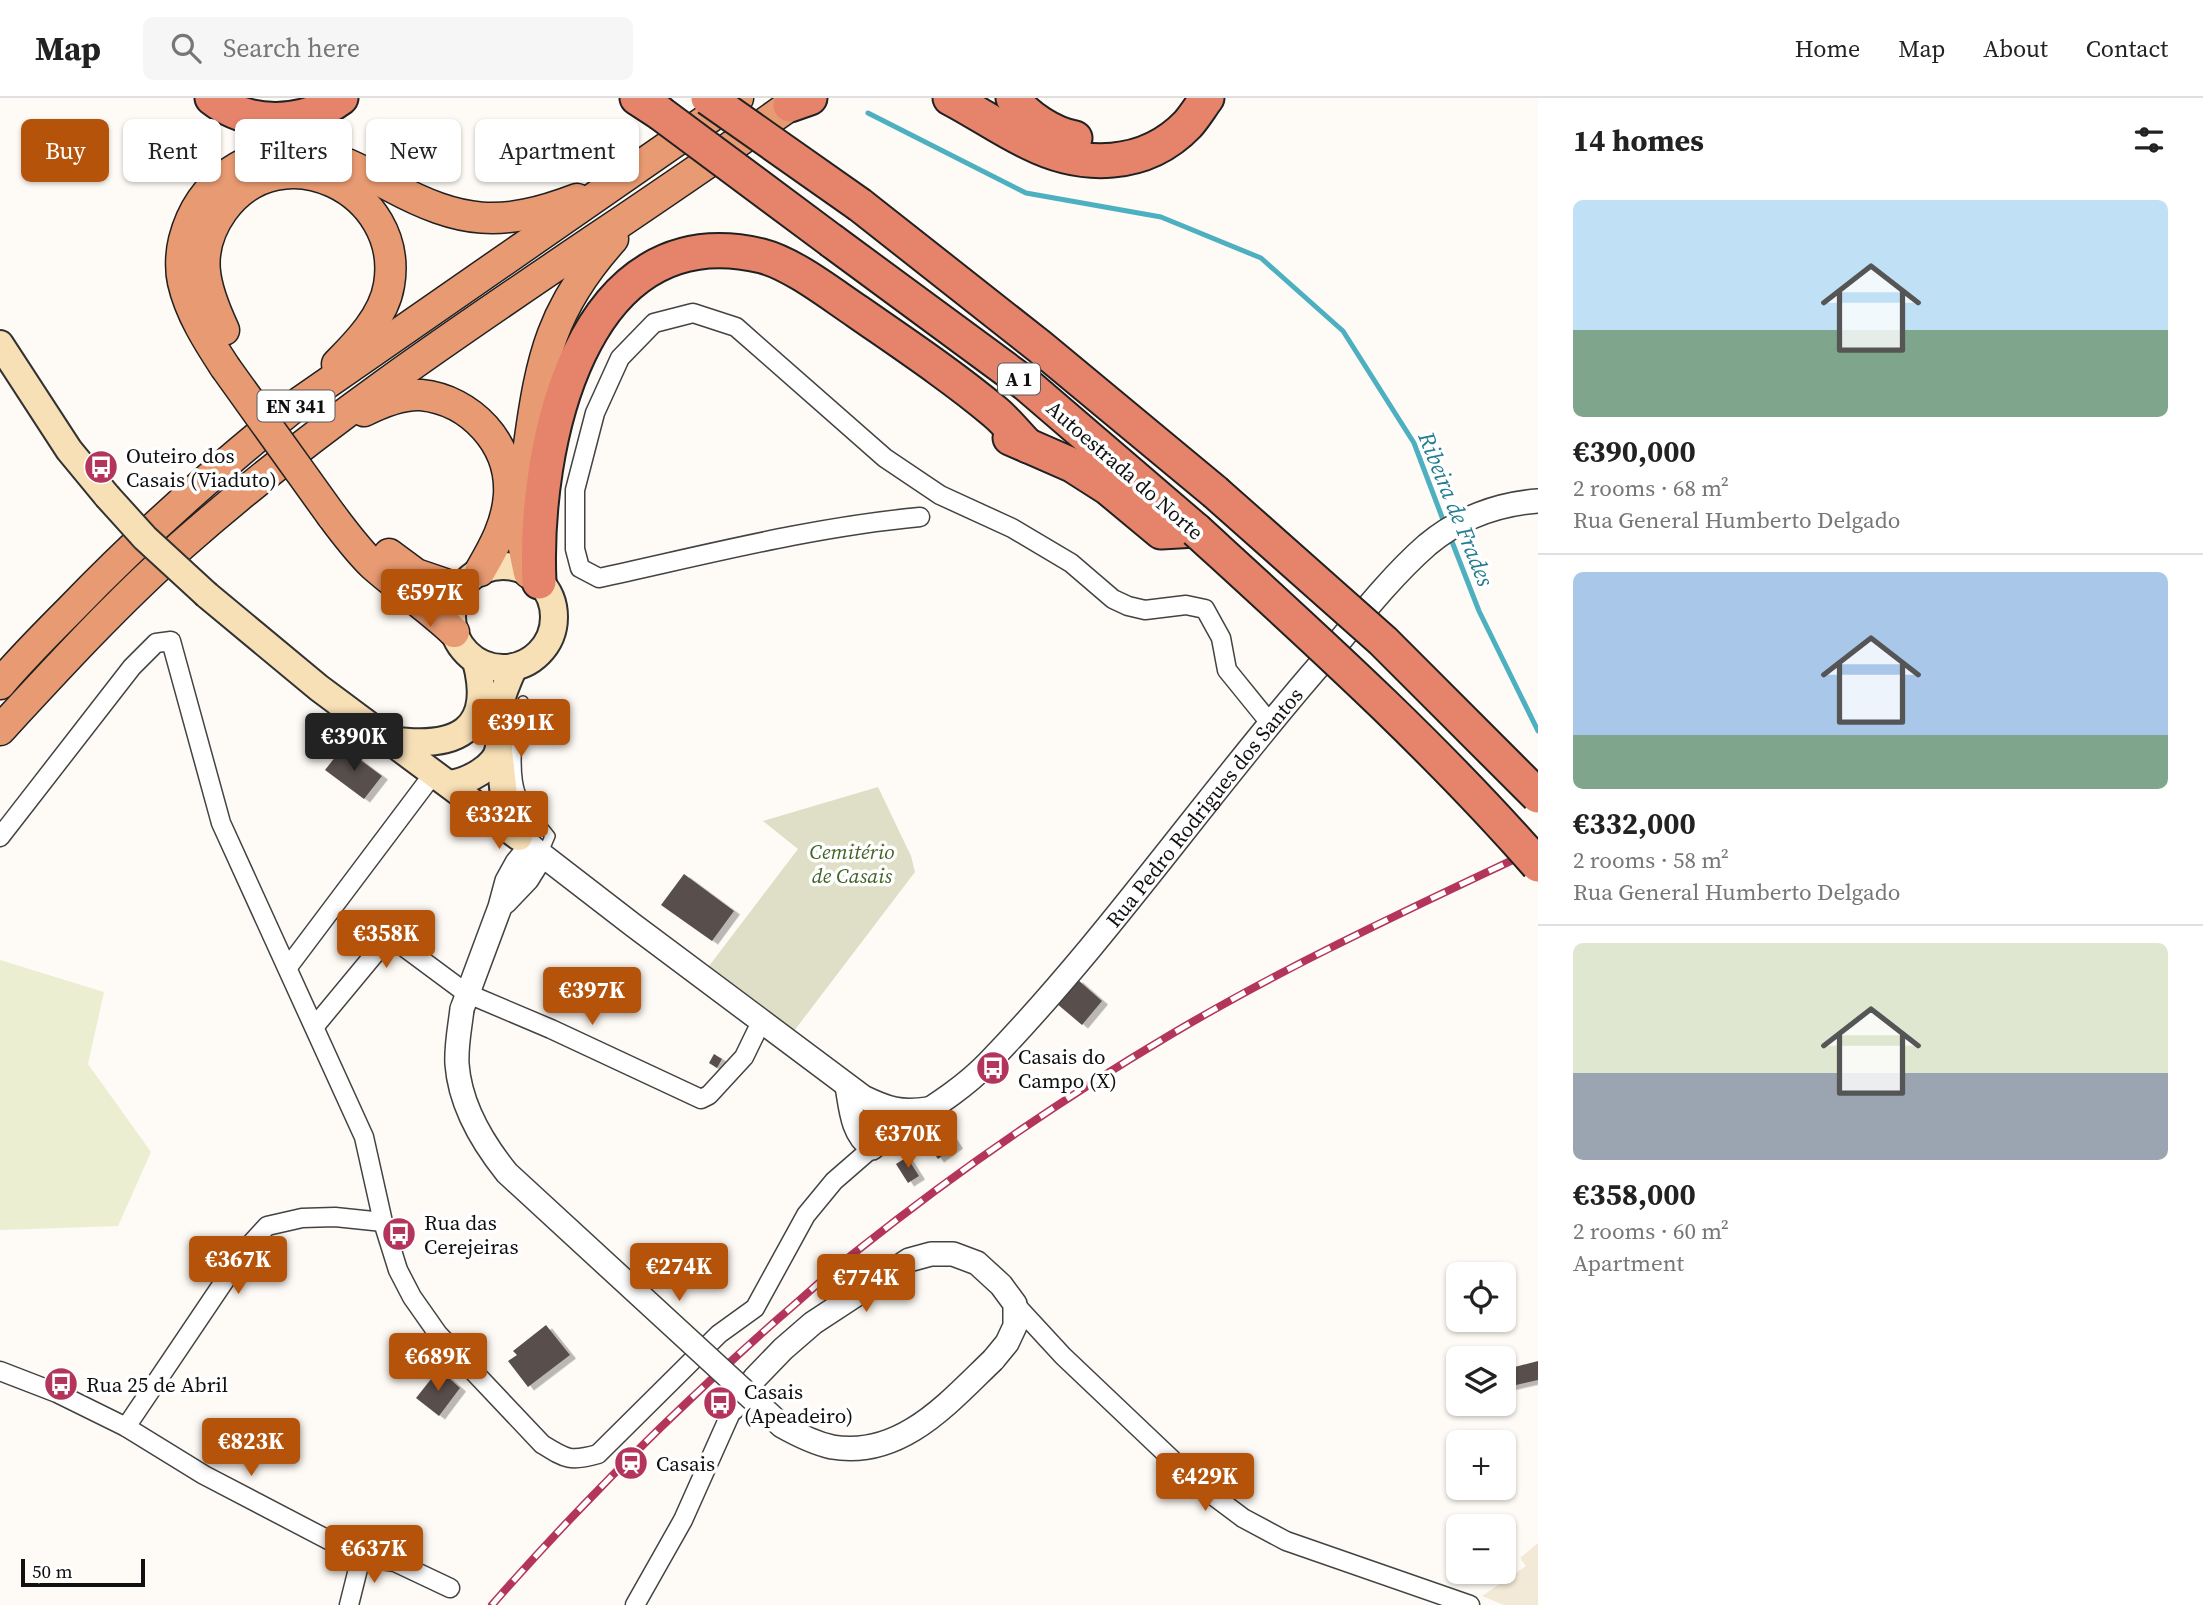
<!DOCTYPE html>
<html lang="en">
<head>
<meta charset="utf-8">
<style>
  :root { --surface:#fff; --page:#f6f6f6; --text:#222; --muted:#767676; --line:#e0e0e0; --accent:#b45309 }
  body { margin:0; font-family:"Source Serif 4",serif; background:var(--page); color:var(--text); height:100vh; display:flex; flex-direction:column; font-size:26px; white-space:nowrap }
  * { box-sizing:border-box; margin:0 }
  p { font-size:23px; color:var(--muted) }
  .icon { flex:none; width:38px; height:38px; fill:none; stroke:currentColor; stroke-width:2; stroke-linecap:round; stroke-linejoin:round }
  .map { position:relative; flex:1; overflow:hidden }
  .drawer { display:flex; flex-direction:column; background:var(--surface); width:665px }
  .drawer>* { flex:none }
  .banner { position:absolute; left:21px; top:21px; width:665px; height:63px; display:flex; gap:14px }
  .controls { position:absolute; left:1446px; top:1164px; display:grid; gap:14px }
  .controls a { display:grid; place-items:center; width:70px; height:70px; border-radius:10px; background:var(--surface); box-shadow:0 2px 5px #0004; font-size:35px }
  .scale { position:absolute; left:21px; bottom:18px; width:124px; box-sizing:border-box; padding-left:7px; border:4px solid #101010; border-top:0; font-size:19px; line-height:24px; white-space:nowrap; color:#101010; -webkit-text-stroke:5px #fff; paint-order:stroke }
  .price { position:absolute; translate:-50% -60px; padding:0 16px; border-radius:7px; background:var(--accent); color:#fff; font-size:23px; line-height:46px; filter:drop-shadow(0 2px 4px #0008) }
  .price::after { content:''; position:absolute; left:50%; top:42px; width:21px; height:16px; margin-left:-10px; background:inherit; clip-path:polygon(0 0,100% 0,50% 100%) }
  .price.on { background:#222; color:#fff }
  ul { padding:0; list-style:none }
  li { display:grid; align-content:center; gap:14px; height:371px; padding:0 35px }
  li+li { border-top:2px solid var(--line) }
  li span { display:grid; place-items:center; height:217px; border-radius:10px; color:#555 }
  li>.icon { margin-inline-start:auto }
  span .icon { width:126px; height:126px; fill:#fffc; stroke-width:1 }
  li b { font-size:30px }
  h2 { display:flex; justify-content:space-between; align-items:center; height:84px; padding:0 35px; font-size:30px }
  .pill { padding:0 24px; border-radius:10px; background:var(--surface); box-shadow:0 2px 5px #0004; font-size:24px; line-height:63px }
  .pill.on { background:var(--accent); color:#fff }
  header { display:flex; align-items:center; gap:42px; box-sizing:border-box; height:98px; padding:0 35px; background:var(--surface); border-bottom:2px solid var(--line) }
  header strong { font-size:33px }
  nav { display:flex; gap:38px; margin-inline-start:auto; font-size:24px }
  .search { width:490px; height:63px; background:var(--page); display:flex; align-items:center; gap:18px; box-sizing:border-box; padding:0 24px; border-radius:10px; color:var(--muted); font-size:26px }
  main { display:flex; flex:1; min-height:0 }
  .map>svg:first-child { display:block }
  .farmland { fill:#f2e9d6 }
  .cemetery { fill:#dedfc6 }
  .pitch { fill:#eceed1 }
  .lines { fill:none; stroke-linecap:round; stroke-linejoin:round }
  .stream { stroke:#4cb0c0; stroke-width:5 }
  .building { fill:#584f4e; filter:url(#shadow) }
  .service-casing { stroke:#434343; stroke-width:12 }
  .minor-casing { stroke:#434343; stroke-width:21 }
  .tertiary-casing { stroke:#434343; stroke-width:26 }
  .secondary-casing { stroke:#323232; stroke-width:30 }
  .trunk-casing { stroke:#212121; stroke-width:33 }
  .motorway-casing { stroke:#212121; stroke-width:37 }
  .service { stroke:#fff; stroke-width:9 }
  .minor { stroke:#fff; stroke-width:18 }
  .tertiary { stroke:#fff; stroke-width:23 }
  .secondary { stroke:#f7dfb6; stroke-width:26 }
  .trunk { stroke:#e89a72; stroke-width:30 }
  .motorway { stroke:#e6836b; stroke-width:33 }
  .rail-casing { stroke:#b3355c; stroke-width:8 }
  .rail { stroke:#fff; stroke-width:5; stroke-dasharray:16; stroke-linecap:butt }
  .tertiary-bridge-casing { stroke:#434343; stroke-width:26; stroke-linecap:butt }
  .secondary-bridge-casing { stroke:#323232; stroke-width:30; stroke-linecap:butt }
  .trunk-bridge-casing { stroke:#212121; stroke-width:33; stroke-linecap:butt }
  .motorway-bridge-casing { stroke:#212121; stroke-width:37; stroke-linecap:butt }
  .tertiary-bridge { stroke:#fff; stroke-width:23 }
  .secondary-bridge { stroke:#f7dfb6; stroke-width:26 }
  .trunk-bridge { stroke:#e89a72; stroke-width:30 }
  .motorway-bridge { stroke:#e6836b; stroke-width:33 }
  .labels { text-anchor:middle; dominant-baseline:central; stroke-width:7; stroke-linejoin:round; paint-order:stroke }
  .shield { fill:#fff; stroke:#585858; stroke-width:2 }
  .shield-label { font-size:19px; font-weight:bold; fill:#101010 }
  .poi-label { font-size:21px; fill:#101010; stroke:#fff; text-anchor:start }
  .street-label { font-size:21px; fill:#101010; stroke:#fff }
  .park-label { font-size:21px; font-style:italic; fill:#426226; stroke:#fff }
  .water-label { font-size:23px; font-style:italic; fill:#247d8f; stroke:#fff }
</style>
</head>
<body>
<header>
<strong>Map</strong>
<div class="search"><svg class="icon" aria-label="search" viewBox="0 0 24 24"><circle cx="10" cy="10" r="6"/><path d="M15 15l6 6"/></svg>Search here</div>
<nav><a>Home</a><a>Map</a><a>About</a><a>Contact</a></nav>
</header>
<main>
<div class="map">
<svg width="1538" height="1507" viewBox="0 0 1538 1507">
  <defs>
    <filter id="shadow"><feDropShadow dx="6" dy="3.5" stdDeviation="0" flood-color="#0004"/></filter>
  </defs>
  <rect width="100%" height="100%" fill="#fefaf5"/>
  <polygon class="farmland" points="1538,1445 1538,1507 1504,1507 1482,1498 1526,1468 1520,1460"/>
  <polygon class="cemetery" points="878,689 911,758 915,774 794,933 709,868 798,751 763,723"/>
  <polygon class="pitch" points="0,862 104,894 88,966 151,1054 118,1128 0,1132"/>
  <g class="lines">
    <g class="stream">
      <polyline points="868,15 1026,95 1161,119 1261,160 1343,233 1414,345 1445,427"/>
      <polyline points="1449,436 1479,513 1538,633"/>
    </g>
  </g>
  <g class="building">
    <polygon points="343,649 382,678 364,701 325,672"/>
    <polygon points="684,776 734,813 712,843 661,807"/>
    <polygon points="1077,881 1102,903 1082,927 1056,905"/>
    <polygon points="714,956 722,961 717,970 709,965"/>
    <polygon points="944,1027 957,1047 938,1061 924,1041"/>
    <polygon points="907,1059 919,1078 908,1085 896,1066"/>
    <polygon points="546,1227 570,1257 528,1289 508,1263 517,1257 513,1253"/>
    <polygon points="1538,1263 1538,1282 1503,1290 1503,1272"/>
    <polygon points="439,1271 460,1290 439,1318 416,1300"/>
  </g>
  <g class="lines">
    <g class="service-casing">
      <path id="service" d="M523,603C517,624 512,676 521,697C527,712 540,725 550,738L542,757"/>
    </g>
    <g class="minor-casing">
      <g id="minor">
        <path d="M920,419C812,429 705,457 599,480L580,470L575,451V392L595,315L620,260L654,225L693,215L736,229L885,360L940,397L1012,430L1071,465L1113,501L1128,508L1145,512L1186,507L1205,511L1221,540L1227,572L1270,625"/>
        <path d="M0,739L132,569L156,545L171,543L221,725L364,1039L383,1124L398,1172L412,1199L438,1236L542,1346C566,1361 570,1364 598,1356L719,1236L755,1210L806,1117L834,1083L872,1050"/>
        <polyline points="288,869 434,675"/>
        <path d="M315,928L378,852C386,845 390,843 400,846L466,895L551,931L701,1001L709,997L744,959L761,924"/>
        <polyline points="1015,1206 1063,1258 1181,1370 1211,1396 1243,1420 1286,1443 1470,1507"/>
        <polyline points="0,1273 57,1295 126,1329 204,1377 361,1459 395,1464 450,1490"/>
        <polyline points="126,1329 246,1151 267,1128 302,1120 335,1119 383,1124"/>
        <polyline points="349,1507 361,1459"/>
        <polyline points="635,1507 683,1422 733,1310"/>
      </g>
    </g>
    <g class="tertiary-casing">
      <g id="tertiary">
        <path d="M519,739L633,827L863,999C888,1011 900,1015 928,1011"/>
        <polyline points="505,804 527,781 542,757"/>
        <polyline points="462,911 500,809 507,783 517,765 531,748"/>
        <path id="s1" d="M847,988C851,1011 852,1036 872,1050C911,1021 954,1000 988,965C1107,842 1205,699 1317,570C1352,529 1386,483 1427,447C1458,421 1497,406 1538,403"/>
        <polyline points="733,1310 755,1280 783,1251 813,1225 909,1162 931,1156 953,1156 977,1165 1001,1187 1015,1206 1015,1228 1007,1245 993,1262"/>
      </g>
    </g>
    <g class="secondary-casing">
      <g id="secondary">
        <polyline points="0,246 69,352 107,398"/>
        <circle cx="503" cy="519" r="51"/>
        <polyline points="207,497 319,590 519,739"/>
        <path d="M391,642C455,651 495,634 476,563"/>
        <polyline points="499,652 505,707 518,737"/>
        <path d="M449,686C467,684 497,669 499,649C501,636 497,623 499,610C502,596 508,582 514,569"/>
      </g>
    </g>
    <g class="trunk-casing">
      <g id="trunk">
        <path d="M224,232C204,189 193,154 223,112C281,32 405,93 389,187C384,218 358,245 337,266"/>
        <path d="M225,269C208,243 190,215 183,184C180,171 181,154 184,142C199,83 251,48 312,56C339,59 366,75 390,88C461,126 501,130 577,101"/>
        <path d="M364,313C380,305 403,296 421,297C471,302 512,346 509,397C507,426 494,449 480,473"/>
        <path d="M332,418C345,435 358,453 374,468C400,491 429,510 454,534"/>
        <polyline points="389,456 416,476 460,491"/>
        <path d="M529,475C525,457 521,440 521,422C521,397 526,371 529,347C541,259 552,209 613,141"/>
        <path d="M0,586C22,560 46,536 70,512C142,437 219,369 300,304L738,0"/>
        <path d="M0,632C59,568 117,505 182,447C373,278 593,149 800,0"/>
      </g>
    </g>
    <g class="motorway-casing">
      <g id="motorway">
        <path d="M212,0C249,29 303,28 341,0"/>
        <polyline points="637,0 660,15"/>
        <path d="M950,0C977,14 1002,32 1030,45C1082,71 1145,71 1188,26C1195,18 1201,8 1207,0"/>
        <path d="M1013,0C1026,19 1053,36 1075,40"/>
        <polyline points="790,7 810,0"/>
        <polyline points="860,107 1039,248 1215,394"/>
        <polyline points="832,143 1026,286 1196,432"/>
        <polyline points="1010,340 1072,367 1108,390 1161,434 1196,432"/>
        <path d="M539,484C533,352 579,114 762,158C793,166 831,196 858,214C904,246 952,278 995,314C1007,324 1017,337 1028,348"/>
      </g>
    </g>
    <use href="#service" class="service"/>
    <use href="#minor" class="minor"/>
    <use href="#tertiary" class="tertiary"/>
    <use href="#secondary" class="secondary"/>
    <use href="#trunk" class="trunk"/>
    <use href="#motorway" class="motorway"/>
    <g class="rail-casing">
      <path id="rail" d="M492,1507C581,1405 677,1310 779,1220C805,1198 831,1173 858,1152C957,1073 1062,1001 1170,937C1289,866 1414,809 1538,750"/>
    </g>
    <use href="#rail" class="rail"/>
    <g class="tertiary-bridge-casing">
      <path id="tertiary-bridge" d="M462,911C460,929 456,947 457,966C460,1007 482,1044 507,1075L782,1328C798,1337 814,1345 832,1349C901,1361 949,1304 993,1262"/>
    </g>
    <g class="secondary-bridge-casing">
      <polyline id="secondary-bridge" points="107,398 145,440 207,497"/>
    </g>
    <g class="trunk-bridge-casing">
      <polyline id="trunk-bridge" points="225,269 332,418"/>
    </g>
    <g class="motorway-bridge-casing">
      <g id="motorway-bridge">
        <polyline points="708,0 860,107"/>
        <polyline points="660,15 832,143"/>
        <polyline points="1215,394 1383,543 1538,698"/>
        <path d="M1196,432C1314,540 1433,647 1538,767"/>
      </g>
    </g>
    <use href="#tertiary-bridge" class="tertiary-bridge"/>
    <use href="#secondary-bridge" class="secondary-bridge"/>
    <use href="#trunk-bridge" class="trunk-bridge"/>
    <use href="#motorway-bridge" class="motorway-bridge"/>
  </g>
  <defs>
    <g id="bus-disc" transform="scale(1.75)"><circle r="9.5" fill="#b3355c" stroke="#fff"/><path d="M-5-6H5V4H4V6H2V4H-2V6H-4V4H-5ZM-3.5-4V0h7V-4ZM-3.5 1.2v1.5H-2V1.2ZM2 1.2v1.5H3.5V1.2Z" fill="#fff"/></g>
    <g id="station-disc" transform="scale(1.75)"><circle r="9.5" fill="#b3355c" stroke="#fff"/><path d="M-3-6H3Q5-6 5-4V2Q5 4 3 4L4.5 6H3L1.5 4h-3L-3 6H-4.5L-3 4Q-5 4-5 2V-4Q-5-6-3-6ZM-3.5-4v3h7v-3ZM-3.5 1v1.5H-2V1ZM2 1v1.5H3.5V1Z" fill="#fff"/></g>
  </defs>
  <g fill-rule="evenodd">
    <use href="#bus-disc" x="101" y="369"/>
    <use href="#bus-disc" x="993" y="970"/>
    <use href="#bus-disc" x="399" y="1136"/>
    <use href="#bus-disc" x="61" y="1286"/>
    <use href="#bus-disc" x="720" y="1305"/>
    <use href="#station-disc" x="631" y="1365"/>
  </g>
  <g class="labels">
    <g class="shield">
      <rect x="998" y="265.5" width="42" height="31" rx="5"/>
      <rect x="257.5" y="292.5" width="77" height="31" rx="5"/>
    </g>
    <g class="shield-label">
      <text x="1019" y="281">A 1</text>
      <text x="296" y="308">EN 341</text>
    </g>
    <g class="poi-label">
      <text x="126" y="357">Outeiro dos<tspan x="126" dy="24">Casais (Viaduto)</tspan></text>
      <text x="1018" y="958">Casais do<tspan x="1018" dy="24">Campo (X)</tspan></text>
      <text x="424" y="1124">Rua das<tspan x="424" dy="24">Cerejeiras</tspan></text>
      <text x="86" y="1286">Rua 25 de Abril</text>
      <text x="744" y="1293">Casais<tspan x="744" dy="24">(Apeadeiro)</tspan></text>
      <text x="656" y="1365">Casais</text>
    </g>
    <g class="street-label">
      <text transform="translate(1125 372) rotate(41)">Autoestrada do Norte</text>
      <text stroke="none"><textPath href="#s1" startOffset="548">Rua Pedro Rodrigues dos Santos</textPath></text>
    </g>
    <g class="park-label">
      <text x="852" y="753">Cemitério<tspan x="852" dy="24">de Casais</tspan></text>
    </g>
    <g class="water-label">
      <text transform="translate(1456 411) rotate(68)">Ribeira de Frades</text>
    </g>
  </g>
</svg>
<div class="controls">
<a><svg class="icon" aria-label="locate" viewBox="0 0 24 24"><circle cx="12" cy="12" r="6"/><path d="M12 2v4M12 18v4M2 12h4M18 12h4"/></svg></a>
<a><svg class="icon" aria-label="layers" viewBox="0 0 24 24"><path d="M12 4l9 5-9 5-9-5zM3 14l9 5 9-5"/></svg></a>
<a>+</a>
<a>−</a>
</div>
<div class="scale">50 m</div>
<b class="price" style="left:430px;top:531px">€597K</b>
<b class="price" style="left:521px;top:661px">€391K</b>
<b class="price on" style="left:354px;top:675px">€390K</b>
<b class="price" style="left:499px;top:753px">€332K</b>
<b class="price" style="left:386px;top:872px">€358K</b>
<b class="price" style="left:592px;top:929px">€397K</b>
<b class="price" style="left:908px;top:1072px">€370K</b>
<b class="price" style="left:238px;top:1198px">€367K</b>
<b class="price" style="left:679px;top:1205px">€274K</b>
<b class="price" style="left:866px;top:1216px">€774K</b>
<b class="price" style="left:438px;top:1295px">€689K</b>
<b class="price" style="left:251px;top:1380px">€823K</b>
<b class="price" style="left:1205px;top:1415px">€429K</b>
<b class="price" style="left:374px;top:1487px">€637K</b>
<div class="banner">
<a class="pill on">Buy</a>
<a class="pill">Rent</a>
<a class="pill">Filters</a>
<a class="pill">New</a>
<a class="pill">Apartment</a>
</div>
</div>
<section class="drawer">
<h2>14 homes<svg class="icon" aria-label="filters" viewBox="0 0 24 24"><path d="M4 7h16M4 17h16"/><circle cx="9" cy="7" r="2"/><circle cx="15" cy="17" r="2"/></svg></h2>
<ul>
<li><span style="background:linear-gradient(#bfe0f5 60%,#7fa58c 0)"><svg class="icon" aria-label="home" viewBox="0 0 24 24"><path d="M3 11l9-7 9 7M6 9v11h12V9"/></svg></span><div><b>€390,000</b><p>2 rooms · 68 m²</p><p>Rua General Humberto Delgado</p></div></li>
<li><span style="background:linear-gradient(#a9c7e8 75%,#7fa58c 0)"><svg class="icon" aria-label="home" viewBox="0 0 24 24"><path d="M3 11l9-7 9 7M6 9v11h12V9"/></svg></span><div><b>€332,000</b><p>2 rooms · 58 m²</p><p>Rua General Humberto Delgado</p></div></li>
<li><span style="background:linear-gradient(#dfe7d0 60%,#9aa5b1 0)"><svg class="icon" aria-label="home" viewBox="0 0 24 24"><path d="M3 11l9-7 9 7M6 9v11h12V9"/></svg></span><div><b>€358,000</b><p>2 rooms · 60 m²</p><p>Apartment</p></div></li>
</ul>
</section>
</main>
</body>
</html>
